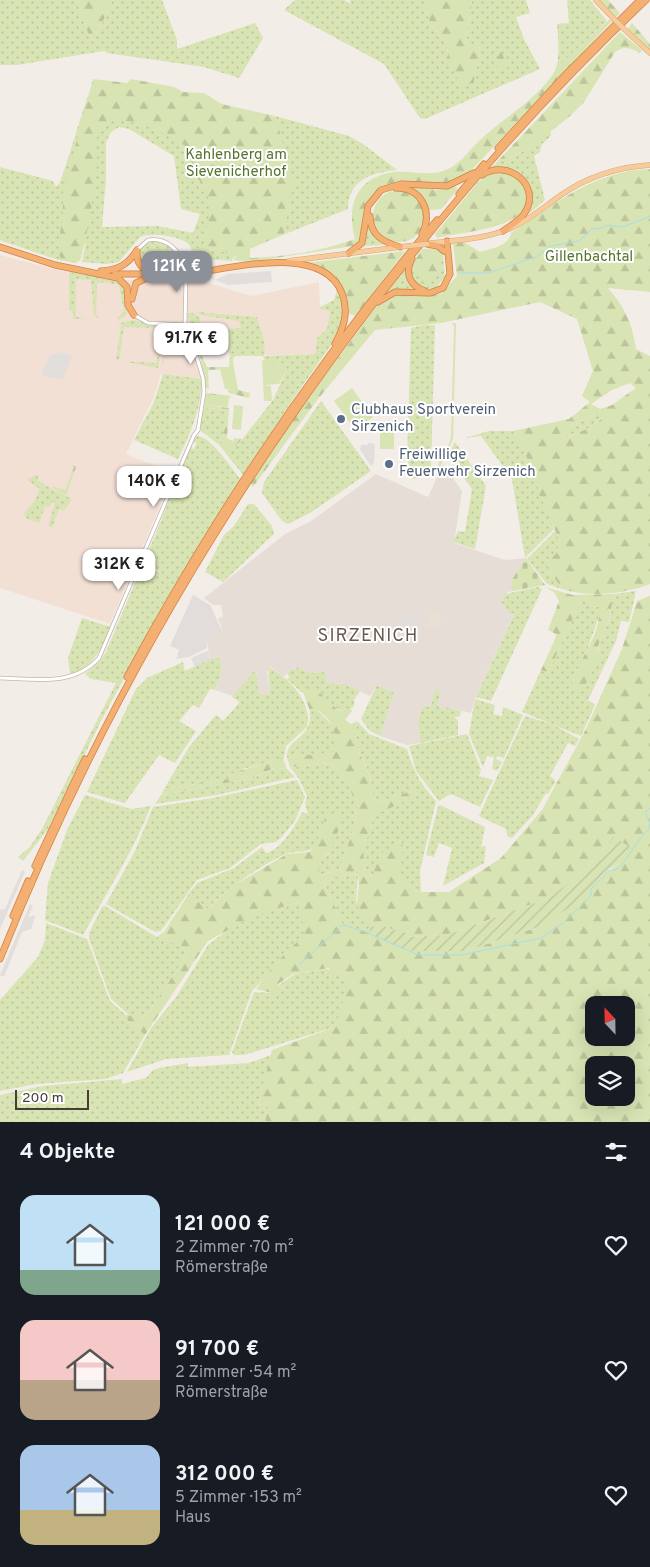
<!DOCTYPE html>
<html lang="de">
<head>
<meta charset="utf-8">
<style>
  :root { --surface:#171b24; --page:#20242c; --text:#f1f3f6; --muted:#9ea1a6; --accent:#8c9099 }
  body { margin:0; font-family:Overpass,sans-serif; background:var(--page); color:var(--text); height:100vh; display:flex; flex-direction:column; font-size:19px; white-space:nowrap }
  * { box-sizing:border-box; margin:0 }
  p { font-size:16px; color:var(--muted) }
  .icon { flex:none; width:28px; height:28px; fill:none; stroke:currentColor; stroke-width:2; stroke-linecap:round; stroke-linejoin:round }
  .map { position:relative; height:1122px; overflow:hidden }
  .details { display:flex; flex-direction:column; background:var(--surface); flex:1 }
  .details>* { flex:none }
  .needle { width:32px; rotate:338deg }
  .tools { position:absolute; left:585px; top:996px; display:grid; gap:10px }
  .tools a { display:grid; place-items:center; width:50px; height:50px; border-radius:10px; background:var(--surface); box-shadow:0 5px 20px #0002; font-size:25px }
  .scale { position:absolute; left:15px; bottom:12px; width:74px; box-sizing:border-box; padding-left:5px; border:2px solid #463d37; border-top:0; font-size:14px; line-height:18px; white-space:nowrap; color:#463d37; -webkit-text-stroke:4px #fff; paint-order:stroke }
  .price { position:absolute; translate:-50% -42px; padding:0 11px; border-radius:10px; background:#fff; color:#222; font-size:16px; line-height:32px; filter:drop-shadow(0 1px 2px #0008) }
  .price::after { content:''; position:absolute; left:50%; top:30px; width:15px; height:11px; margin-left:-8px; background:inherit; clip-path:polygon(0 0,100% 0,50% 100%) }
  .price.on { background:var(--accent); color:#fff }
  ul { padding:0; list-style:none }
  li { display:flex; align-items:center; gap:15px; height:125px; padding:0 20px }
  li span { display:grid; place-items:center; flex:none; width:140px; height:100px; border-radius:15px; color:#555 }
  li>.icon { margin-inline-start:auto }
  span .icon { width:60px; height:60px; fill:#fffc; stroke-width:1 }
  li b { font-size:21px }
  h2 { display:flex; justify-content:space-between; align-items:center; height:60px; padding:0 20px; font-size:21px }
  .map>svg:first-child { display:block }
  .residential { fill:#e6ded6 }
  .commercial { fill:#f3e0d5 }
  .industrial { fill:#e2ddda }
  .education { fill:#ebdfd3 }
  .grass { fill:url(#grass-dots); fill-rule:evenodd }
  .forest { fill:url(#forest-firs); fill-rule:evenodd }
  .cemetery { fill:url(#cemetery-stones) }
  .garden { fill:url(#garden-furrows) }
  .pitch { fill:#d8e4b3 }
  .parking { fill:#e1dedc }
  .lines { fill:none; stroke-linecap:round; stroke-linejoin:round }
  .stream { stroke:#a8ddeb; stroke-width:1 }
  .minor-casing { stroke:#c1b6ae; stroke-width:4.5 }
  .major-casing { stroke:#dca56d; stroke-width:5.5 }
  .highway-casing { stroke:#d38142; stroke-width:7 }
  .minor { stroke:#fff; stroke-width:3 }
  .major { stroke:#f7cc9c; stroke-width:4.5 }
  .highway { stroke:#f4af72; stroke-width:5.5 }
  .major-bridge-casing { stroke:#dca56d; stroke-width:5.5; stroke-linecap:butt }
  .highway-bridge-casing { stroke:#d38142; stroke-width:7; stroke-linecap:butt }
  .major-bridge { stroke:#f7cc9c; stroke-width:4.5 }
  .highway-bridge { stroke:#f4af72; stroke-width:5.5 }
  .service-dot { fill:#5c6f8a; stroke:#fff; stroke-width:2 }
  .labels { text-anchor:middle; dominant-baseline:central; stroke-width:4; stroke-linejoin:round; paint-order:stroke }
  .park-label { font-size:15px; fill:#56742e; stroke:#fff }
  .service-label { font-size:15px; fill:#4e5e75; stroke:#fff; text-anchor:start }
  .quarter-label { font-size:18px; letter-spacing:1px; fill:#68594f; stroke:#fff }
</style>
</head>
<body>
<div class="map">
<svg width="650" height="1122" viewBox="0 0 650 1122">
  <defs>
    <pattern id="grass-dots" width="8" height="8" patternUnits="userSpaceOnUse" patternTransform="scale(1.25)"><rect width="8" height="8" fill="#d8e4b3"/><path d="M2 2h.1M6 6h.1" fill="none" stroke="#bbc49b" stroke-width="1.8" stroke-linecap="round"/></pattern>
    <pattern id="forest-firs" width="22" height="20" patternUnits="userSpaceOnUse" patternTransform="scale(1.25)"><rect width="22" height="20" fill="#d8e4b3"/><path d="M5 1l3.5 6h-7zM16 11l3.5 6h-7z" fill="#bbc49b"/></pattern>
    <pattern id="cemetery-stones" width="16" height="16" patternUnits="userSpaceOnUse" patternTransform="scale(1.25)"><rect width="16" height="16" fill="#d8e4b3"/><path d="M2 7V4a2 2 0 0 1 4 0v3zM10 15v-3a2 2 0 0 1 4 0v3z" fill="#bbc49b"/></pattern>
    <pattern id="garden-furrows" width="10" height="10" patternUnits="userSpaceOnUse" patternTransform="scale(1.25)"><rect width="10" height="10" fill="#d8e4b3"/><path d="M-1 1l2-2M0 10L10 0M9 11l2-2" fill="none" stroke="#bbc49b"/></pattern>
  </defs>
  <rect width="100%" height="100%" fill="#f3ede8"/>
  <polygon class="residential" points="443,464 462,491 454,543 505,560 526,558 545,585 508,592 501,602 508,611 514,613 475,699 471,713 445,707 444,710 437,705 422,707 418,721 420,743 407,745 380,736 394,693 377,685 370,696 344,684 325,683 326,672 312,673 298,667 297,670 291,669 284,677 269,666 267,672 270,695 259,694 256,672 233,696 215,690 222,669 220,659 210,659 206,638 216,630 222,628 218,619 223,616 221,605 213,605 204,598 285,534 311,521 376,474 428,497"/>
  <polygon class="commercial" points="0,255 93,279 156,281 192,278 251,296 319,282 320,309 330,310 327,329 317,338 315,354 231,356 232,345 196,345 205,379 161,374 154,397 126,454 174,473 110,624 0,588"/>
  <polygon class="industrial" points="193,595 210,605 221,629 216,630 218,636 206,638 207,648 189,657 176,659 179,650 170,646"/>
  <polygon class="education" points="432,612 442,617 437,626 426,627 427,620"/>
  <g class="grass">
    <polygon points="0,0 76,0 88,33 98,45 94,40 113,0 162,0 177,40 177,49 255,23 263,38 239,78 204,67 107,53 104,51 17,65 0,65"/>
    <polygon points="295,0 344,0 351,4 350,0 431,0 426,5 430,23 447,46 448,57 474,82 480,47 467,46 466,43 472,0 526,0 530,13 516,17 524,39 540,69 425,119 420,118 384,64 284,10"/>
    <polygon points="567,0 590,0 607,21 560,65 557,24 569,23"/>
    <path d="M93,83L203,97L231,107L276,118L275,116L349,136L363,144L397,170C371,173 349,179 348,209L260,244L284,234L290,198L262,241L233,258L232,261L193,258C192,254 192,249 190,246C184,236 150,232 140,237L119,262L106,264L82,262L86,241L77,263L58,260L2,241L0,240V167L53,181L56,187L60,182C72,149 80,116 93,83ZM119,127L129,129L174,156L181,209L200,214L193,233L158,226L102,227L106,179V142L111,132Z"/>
    <path d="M550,129L551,136L542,144L540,152L534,156L545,200L525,217C542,189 521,165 491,168L495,164L529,149Z"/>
    <polygon points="368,223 376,238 384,245 365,246"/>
    <path d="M155,241C171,244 178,253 183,268L150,271L139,260L141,248L146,243Z"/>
    <polygon points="436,248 443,253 445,277 436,288 426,290 413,282 410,268 421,250 423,249 415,260 413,271"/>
    <polygon points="407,267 421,291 385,294"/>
    <polygon points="69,272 118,278 126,286 128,310 126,316 118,320 118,317 124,312 119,285 101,282 97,284 96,314 99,318 94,316 91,280 76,279 76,317 87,318 73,319 73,311 69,311"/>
    <polygon points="337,289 343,306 342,319 332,344 293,399 244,476 219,445 200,430 202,414 206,408 227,410 222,446 237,446 273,400 287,369 282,363 265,361 263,356 231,356 232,345 196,345 187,313 194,313 200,318 199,338 225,339 229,329 241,328 239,321 200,315 198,312 257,317 265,344 264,356 315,354 317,338 327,329 330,311 320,309 320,307 334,300"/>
    <polygon points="132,320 161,326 164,328 163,334 161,334 159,328 124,327 119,361 156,363 163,338 158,368 116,360 121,325 117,324"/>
    <polygon points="424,325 435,325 431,466 430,468 418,469 418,478 413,479 407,459 411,328"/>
    <polygon points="171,326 186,329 198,360 194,356 186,337 170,338 162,367 167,330"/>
    <path d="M163,374L202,379C202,407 190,434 178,459L134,440L154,402Z"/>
    <polygon points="321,401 371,471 310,513 288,524 282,521 262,493 264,482"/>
    <polygon points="599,414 601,418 591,427 565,438 562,435 571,426"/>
    <polygon points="489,431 513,431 532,467 554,529 525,558 512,479 481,436 465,438"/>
    <path d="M197,436C210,435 233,470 241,480L141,647L101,721L48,829L23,861L18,857L29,848L42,829L116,683L91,679L85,674L100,661L106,652L142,566L163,573L144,563L191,445L193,450L197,443L192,442Z"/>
    <polygon points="455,442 486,486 475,549 453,542 458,531 465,532 472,489 448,455"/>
    <polygon points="35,475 38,475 38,480 51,489 72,499 64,511 59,509 52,528 48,526 55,503 52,502 49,507 45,506 39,523 27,519 24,513 34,502 40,489 27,480"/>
    <polygon points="248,504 254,504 272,526 274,534 223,582 205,572 224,535 234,526"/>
    <polygon points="555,531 560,542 556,554 548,560 549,570 562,589 547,584 527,559"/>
    <polygon points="538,587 542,589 491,701 476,697 514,614 508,611 501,602 506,594"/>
    <polygon points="636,591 629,622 621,621 616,641 588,700 595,705 581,736 522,712 541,670 548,673 580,603 599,607 600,613 583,662 573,679 581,691 596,664 600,641 609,621 614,594"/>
    <path d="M82,618L111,627C103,645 93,670 70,673L68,658Z"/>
    <polygon points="220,658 222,669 215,690 210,689 199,708 193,705 179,721 196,731 175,763 159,755 125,803 87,792 136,689 147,678 183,662 185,671 210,659"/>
    <path d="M268,667C289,677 313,703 307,727L286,746L284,758L243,769L228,779L164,789L189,747L216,715L223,721L240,702L232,697L254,671L256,672L259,694L270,695Z"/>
    <polygon points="297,667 312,673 326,672 326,683 344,684 360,691 354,700 354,707 341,711 328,702 318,691 301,692 287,679 290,677 287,674 291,669 296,670"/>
    <polygon points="377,685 394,693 380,736 369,730 361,719"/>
    <polygon points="435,690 441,691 437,705 444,710 445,707 461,711 460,716 455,717 458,721 458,735 420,743 418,721 422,707 431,706"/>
    <polygon points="475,699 495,705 493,714 502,716 503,707 523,715 504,758 497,756 496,759 502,762 497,771 492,769 494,757 487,756 483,767 469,734"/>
    <path d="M316,709L336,729L337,752L287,758C285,738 313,740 310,711Z"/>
    <polygon points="525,716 552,724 579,739 575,746 568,743 550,776 556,781 548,794 546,793 533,815 512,838 507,836 506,829 479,816"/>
    <path d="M357,721L369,734L407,749C413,770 421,785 436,801L420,871L421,892H417L399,874L403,855L373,875L365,877L363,847L371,829L373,816L414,790L377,803C371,793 373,791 371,781C364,756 353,751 357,721Z"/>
    <polygon points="467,734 481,770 479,776 493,780 480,807 451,794 439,801 416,771 409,746"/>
    <path d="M331,763L348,780L352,795L358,803L354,827L340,869L320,876L316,864L330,852L315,847C306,854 296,850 286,854C260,865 226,890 206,910L190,892L197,883L234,868L262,847L266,853C281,850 296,825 302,812L308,814L305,804L307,796L299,779L290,767Z"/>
    <polygon points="275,768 287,769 295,777 217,795 155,804 161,795 253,778"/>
    <polygon points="297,780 305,797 295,821 280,839 275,842 261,844 230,868 197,880 161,931 155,932 106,904 135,851 153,807 213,798"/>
    <path d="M85,795L131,809L151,806C133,852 107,892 83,935L45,920L48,883L67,830Z"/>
    <polygon points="440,805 485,827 481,847 486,846 484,863 443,886 452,848 439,843 434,857 426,855 438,806"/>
    <polygon points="358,874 356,901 371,925 368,933 343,925 324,882 343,876"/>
    <polygon points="300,902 305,935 252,991 229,1055 166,1059 127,1072 151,1028 177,996 208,945 230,928 255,915"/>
    <polygon points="105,906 157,937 183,946 186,956 145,1018 130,1016 111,999 89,939 89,933 102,907"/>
    <polygon points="46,923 87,939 110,1001 126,1015 128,1021 145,1035 123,1073 105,1079 36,1084 0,1091 0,1000 38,957 45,940"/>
    <polygon points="326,969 344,974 349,984 335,1027 244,1055 234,1055 232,1052 254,992 272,993 283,989 279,985 295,974"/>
    <polygon points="271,1055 258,1104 268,1106 265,1122 0,1122 0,1095 43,1086 122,1079 122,1084 146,1078 153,1070 159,1068 188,1063 188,1067 249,1063"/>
  </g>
  <g class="forest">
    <polygon points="76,0 113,0 94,40 88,33"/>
    <polygon points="431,0 472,0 466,43 468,46 480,46 474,82 462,88 448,57 447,46 430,23 426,5"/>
    <polygon points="599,0 608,0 620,13 616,17"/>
    <path d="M610,19L612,21L468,174L447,183H394L378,189L366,204L361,240L353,246L249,262L233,260L238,255L203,248L211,203L195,172L198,154C180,141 113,101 99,132C94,142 98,156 97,166C93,198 89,229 80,261L60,258C56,237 66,217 62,196L93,79L127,83L131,79L174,87L183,92L204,93L221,104L275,116L294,181L284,234L250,249V258C284,257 322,251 355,239C346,206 356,177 394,172C412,170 429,177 446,170C461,164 469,150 480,140C503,118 535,101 553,74C561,62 558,42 558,29L560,64Z"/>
    <polygon points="632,23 650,44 650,50 628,29"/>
    <path d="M620,32L642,50L640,53C631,48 624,45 615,52L584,102L570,116L529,149L495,164Z"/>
    <polygon points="499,47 508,67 498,73 496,73"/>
    <path d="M650,169V292L608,288C625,308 632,322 636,349L650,356V584C624,594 589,598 562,589L549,570L548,560L556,554L560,542L540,496L532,467L513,431L569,419L590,402L582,396L593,371L577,319L540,302L441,323L375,330L318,399L253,487L250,483L290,423L379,303L399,292L441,294L457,276L453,244L464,242L480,252C492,248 508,247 511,233C556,203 594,171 650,169ZM630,383L636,388L612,405L600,409L591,404L612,390ZM599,414L601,419L591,427L566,438L563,435L571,426Z"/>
    <path d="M495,171C508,174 522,176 526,190C537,230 461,231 437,238L435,234L479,181Z"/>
    <polygon points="407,186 438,190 454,186 458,189 441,209 429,210 423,197"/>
    <circle cx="399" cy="216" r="26"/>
    <polygon points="436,248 440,252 441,272 429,282 422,281 416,271 413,271 415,260 423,249"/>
    <polygon points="405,251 356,316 347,313 347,306 328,272 307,263"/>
    <path d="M452,323H455L456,325L453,439L437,474C436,459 449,451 451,436L454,326Z"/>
    <path d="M196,345H232L231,356H236L233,358C233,370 237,379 238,390L250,393L249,398L229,393L227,390L231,389L228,369L208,370L209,389L206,388L200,356H202L207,367H229L230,355L227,350L197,349Z"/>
    <polygon points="206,393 231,396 230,398 229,397 208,405 229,408 227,438 233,441 234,438 242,439 232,451 222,446 227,410 206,408 203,415"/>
    <polygon points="68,462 76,467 66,496 52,488 53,486 65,490 74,467"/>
    <path d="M544,587L573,595L614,594C612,603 611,611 609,619C605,634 593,646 600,662L596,664L582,691L571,687C577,661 602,635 599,607L580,603L548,673L541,670L555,639L556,634L548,630L559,601L554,592Z"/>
    <path d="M650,596V1122H265L268,1106L258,1104L272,1050L335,1027L348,984L344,974L340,972L339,975L330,974L329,968L293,974L278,984L283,989L281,993L274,995L272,993L256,989L275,964L304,935L300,902L255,915L208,941L145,1035L128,1021L126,1015L145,1018L186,956L183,946L157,937L164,932L190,892L206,910L233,886L287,854L309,852L315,847L327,812L344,817L329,852L317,864L321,876L340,869L354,827L358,803L352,795L348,780L331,763L290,767L287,758L337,751C336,732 334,721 316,709L310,711L303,692L318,691L338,710L341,711L350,708L352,711L345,720L351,724L357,721C353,750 363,756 371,781C373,791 371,793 377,803L414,790L418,795L373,816L371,829L363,847L365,877L373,875L380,854L402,840L403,855L400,874L417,892H449L501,858L542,810L586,729L622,649L637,601ZM613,837L619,863L541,926L466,951H408L380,937L382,927L406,937L447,935L540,901L558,891L588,867ZM358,874C362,895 348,909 371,925L368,933L343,925L324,882L343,876ZM594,1005H626V1038H594ZM594,1065H626V1098H594Z"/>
    <polygon points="283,758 287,769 274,768 253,778 161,795 164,789 228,779 229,774"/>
  </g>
  <polygon class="cemetery" points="526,559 545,585 512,591 511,581"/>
  <polygon class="garden" points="613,837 632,848 619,863 608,870 573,905 541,926 466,951 408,951 368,934 371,927 382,926 406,933 406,937 447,935 540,901 558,891 588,867"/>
  <g class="pitch">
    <polygon points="262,360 282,363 287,369 279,384 265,385 271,386 272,401 264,401"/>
    <polygon points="220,369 229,369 231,389 225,389"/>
    <polygon points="352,388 373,417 355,430 334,401"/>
    <polygon points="209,394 229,397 228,407 208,405"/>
    <polygon points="234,405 243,406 241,430 232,429"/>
    <rect x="380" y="425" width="14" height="24"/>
  </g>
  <g class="parking">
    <polygon points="271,271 272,282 228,285 215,280 228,274"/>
    <polygon points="60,352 72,356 63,380 44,376 42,373 49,356"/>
    <polygon points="368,443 375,444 374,463 371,466 360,450 361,445 368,445"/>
    <polygon points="404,615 419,623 415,633 399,623"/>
    <polygon points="208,651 210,659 195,667 191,658"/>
    <polygon points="22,870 25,872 0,929 0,910 5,909"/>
    <polygon points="30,904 33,906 28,917 35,915 34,920 31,929 22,932 4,977 0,975"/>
  </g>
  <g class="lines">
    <g class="stream">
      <polyline points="459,273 488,273 536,257 551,246 579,241 592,229 603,228 608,225 623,227 650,216"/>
      <path d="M300,964L343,925L364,931L418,955H461L541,938L563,923L591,896V889L608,871L618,869C629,857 637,840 649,829L650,822L645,812L650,808"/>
    </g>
    <g class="minor-casing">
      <g id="minor">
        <path d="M137,250L148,240C167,237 181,251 184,268"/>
        <polyline points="186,277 185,325 188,328 203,378 204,392 198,430"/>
        <polyline points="134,315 148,323 185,325"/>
        <path d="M0,678C35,679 73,687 99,658L194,435L198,430"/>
      </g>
    </g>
    <g class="major-casing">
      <g id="major">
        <polyline points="596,0 614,19"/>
        <polyline points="623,28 650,53"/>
        <path d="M431,243C459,240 488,239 513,227C531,219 545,206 561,195C587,177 618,167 650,165"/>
        <polyline points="288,261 408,246"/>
      </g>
    </g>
    <g class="highway-casing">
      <g id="highway">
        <polyline points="498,148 564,76 640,0"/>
        <path d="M482,175C508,158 543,186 524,214C519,221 510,226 503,231"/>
        <path d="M396,188C422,188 433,212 422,234"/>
        <polyline points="459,194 484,164"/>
        <path d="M370,216C370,235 383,242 400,247"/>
        <polyline points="427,244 438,246 444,251"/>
        <polyline points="0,247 55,265 118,278 127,287 128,305 134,315"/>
        <path d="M137,252C136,264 143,270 154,273"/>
        <polyline points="349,253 362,243 368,206 381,190 401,184 447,186 474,173"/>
        <path d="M412,259C404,273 410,286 425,291"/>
        <path d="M101,271C118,270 128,265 137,250"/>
        <polyline points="115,274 182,274"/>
        <path d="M189,274C230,269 322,242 342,293C349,312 344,327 335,344"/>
        <polyline points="132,299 136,283 149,277"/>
        <polyline points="378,302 395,292 430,293 443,288 450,274 447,241"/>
        <path d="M127,677C214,515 318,360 437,220"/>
        <polyline points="35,866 85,759"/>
        <polyline points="13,916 28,881"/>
        <path d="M0,959C140,606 371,261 646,0"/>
      </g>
    </g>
    <use href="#minor" class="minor"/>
    <use href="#major" class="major"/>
    <use href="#highway" class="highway"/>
    <g class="major-bridge-casing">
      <g id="major-bridge">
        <polyline points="614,19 623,28"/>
        <polyline points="408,246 427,244"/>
      </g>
    </g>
    <g class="highway-bridge-casing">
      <polyline id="highway-bridge" points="182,274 189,274"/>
    </g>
    <use href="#major-bridge" class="major-bridge"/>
    <use href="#highway-bridge" class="highway-bridge"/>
  </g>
  <g class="service-dot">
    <circle cx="341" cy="419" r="5"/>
    <circle cx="389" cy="464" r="5"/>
  </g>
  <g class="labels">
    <g class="park-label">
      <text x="236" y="155">Kahlenberg am<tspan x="236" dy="17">Sievenicherhof</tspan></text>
      <text x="589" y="257">Gillenbachtal</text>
    </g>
    <g class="service-label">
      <text x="351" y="410">Clubhaus Sportverein<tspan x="351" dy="17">Sirzenich</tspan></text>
      <text x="399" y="455">Freiwillige<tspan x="399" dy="17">Feuerwehr Sirzenich</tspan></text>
    </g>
    <g class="quarter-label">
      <text x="368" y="636">SIRZENICH</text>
    </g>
  </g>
</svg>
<div class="tools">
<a><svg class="needle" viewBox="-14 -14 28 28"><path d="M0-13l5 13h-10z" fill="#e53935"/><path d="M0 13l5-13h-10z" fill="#9ea1a6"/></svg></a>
<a><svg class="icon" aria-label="layers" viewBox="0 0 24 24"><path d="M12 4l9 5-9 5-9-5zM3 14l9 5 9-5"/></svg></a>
</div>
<div class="scale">200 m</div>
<b class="price on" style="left:177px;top:293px">121K €</b>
<b class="price" style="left:191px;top:365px">91.7K €</b>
<b class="price" style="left:154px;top:508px">140K €</b>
<b class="price" style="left:119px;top:591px">312K €</b>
</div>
<section class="details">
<h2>4 Objekte<svg class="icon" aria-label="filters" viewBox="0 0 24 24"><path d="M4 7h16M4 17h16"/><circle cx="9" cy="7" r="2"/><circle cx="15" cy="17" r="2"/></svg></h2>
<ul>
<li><span style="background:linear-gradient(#bfe0f5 75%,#7fa58c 0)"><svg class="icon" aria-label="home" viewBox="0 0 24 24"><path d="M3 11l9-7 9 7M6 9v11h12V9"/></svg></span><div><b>121 000 €</b><p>2 Zimmer · 70 m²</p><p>Römerstraße</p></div><svg class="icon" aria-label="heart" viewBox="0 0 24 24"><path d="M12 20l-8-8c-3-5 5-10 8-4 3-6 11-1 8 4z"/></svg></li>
<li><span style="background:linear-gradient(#f6c9c9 60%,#b9a48a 0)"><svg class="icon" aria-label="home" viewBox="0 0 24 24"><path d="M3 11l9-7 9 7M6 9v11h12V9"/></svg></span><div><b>91 700 €</b><p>2 Zimmer · 54 m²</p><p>Römerstraße</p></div><svg class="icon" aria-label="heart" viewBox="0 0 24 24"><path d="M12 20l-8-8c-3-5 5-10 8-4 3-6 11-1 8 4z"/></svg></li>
<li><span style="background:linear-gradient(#a9c7e8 65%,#c2b280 0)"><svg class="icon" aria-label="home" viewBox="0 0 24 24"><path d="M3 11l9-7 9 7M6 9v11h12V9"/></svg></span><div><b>312 000 €</b><p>5 Zimmer · 153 m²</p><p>Haus</p></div><svg class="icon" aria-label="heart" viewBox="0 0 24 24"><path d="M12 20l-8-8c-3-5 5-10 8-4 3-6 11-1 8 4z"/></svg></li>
</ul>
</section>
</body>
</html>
